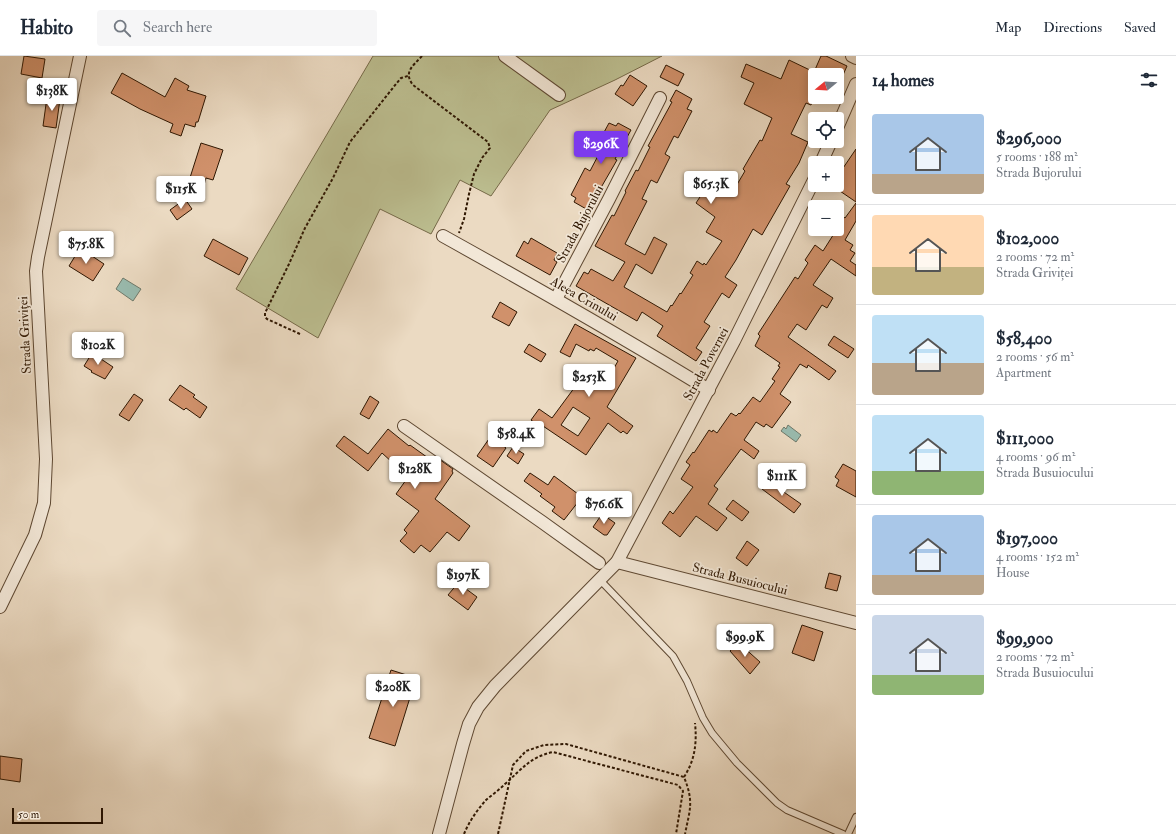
<!DOCTYPE html>
<html lang="en">
<head>
<meta charset="utf-8">
<style>
  :root { --surface:#fff; --page:#f6f6f7; --text:#1f2937; --muted:#747a83; --line:#e0e1e3; --accent:#7c3aed }
  body { margin:0; font-family:"IM FELL Double Pica",serif; background:var(--page); color:var(--text); height:100vh; display:flex; flex-direction:column; font-size:15px; white-space:nowrap }
  * { box-sizing:border-box; margin:0 }
  p { font-size:13px; color:var(--muted) }
  .icon { flex:none; width:22px; height:22px; fill:none; stroke:currentColor; stroke-width:2; stroke-linecap:round; stroke-linejoin:round }
  .map { position:relative; flex:1; overflow:hidden }
  .panel { display:flex; flex-direction:column; background:var(--surface); width:320px }
  .panel>* { flex:none }
  .needle { width:26px; rotate:252deg }
  .buttons { position:absolute; left:808px; top:12px; display:grid; gap:8px }
  .buttons a { display:grid; place-items:center; width:36px; height:36px; border-radius:4px; background:var(--surface); box-shadow:0 2px 10px #0003; font-size:20px }
  .scale { position:absolute; left:12px; bottom:10px; width:91px; box-sizing:border-box; padding-left:4px; border:2px solid #2f1702; border-top:0; font-size:11px; line-height:14px; white-space:nowrap; color:#2f1702; -webkit-text-stroke:3px #f2e7d7; paint-order:stroke }
  .price { position:absolute; translate:-50% -34px; padding:0 9px; border-radius:4px; background:#fff; color:#222; font-size:13px; line-height:26px; filter:drop-shadow(0 1px 2px #0008) }
  .price::after { content:''; position:absolute; left:50%; top:24px; width:12px; height:9px; margin-left:-6px; background:inherit; clip-path:polygon(0 0,100% 0,50% 100%) }
  .price.on { background:var(--accent); color:#fff }
  ul { padding:0; list-style:none }
  li { display:flex; align-items:center; gap:12px; height:100px; padding:0 16px }
  li+li { border-top:1px solid var(--line) }
  li span { display:grid; place-items:center; flex:none; width:112px; height:80px; border-radius:4px; color:#555 }
  li>.icon { margin-inline-start:auto }
  span .icon { width:48px; height:48px; fill:#fffc; stroke-width:1 }
  li b { font-size:17px }
  h2 { display:flex; justify-content:space-between; align-items:center; height:48px; padding:0 16px; font-size:17px }
  header { display:flex; align-items:center; gap:24px; box-sizing:border-box; height:56px; padding:0 20px; background:var(--surface); border-bottom:1px solid var(--line) }
  header strong { font-size:19px }
  nav { display:flex; gap:22px; margin-inline-start:auto; font-size:14px }
  .search { width:280px; height:36px; background:var(--page); display:flex; align-items:center; gap:10px; box-sizing:border-box; padding:0 14px; border-radius:4px; color:var(--muted); font-size:15px }
  main { display:flex; flex:1; min-height:0 }
  .map>svg:first-child { display:block }
  .green { fill:#bcbe90; stroke:#766a49 }
  .water { fill:#99bbaf; stroke:#6f796a }
  .building { fill:#d0916b; stroke:#2f1702; fill-rule:evenodd }
  .lines { fill:none; stroke-linecap:round; stroke-linejoin:round }
  .service-casing { stroke:#5e4832; stroke-width:8 }
  .minor-casing { stroke:#5e4832; stroke-width:14 }
  .path { stroke:#2f1702; stroke-width:2; stroke-dasharray:3 2; stroke-linecap:butt }
  .service { stroke:#f2e7d7; stroke-width:6 }
  .minor { stroke:#f2e7d7; stroke-width:12 }
  .labels { text-anchor:middle; dominant-baseline:central; stroke-width:3.5; stroke-linejoin:round; paint-order:stroke }
  .street-label { font-size:13px; fill:#2f1702; stroke:#f2e7d7 }
</style>
</head>
<body>
<header>
<strong>Habito</strong>
<div class="search"><svg class="icon" aria-label="search" viewBox="0 0 24 24"><circle cx="10" cy="10" r="6"/><path d="M15 15l6 6"/></svg>Search here</div>
<nav><a>Map</a><a>Directions</a><a>Saved</a></nav>
</header>
<main>
<div class="map">
<svg width="856" height="778" viewBox="0 0 856 778">
  <rect width="100%" height="100%" fill="#ebdac2"/>
  <filter id="stains"><feTurbulence type="fractalNoise" baseFrequency=".005" numOctaves="4"/><feColorMatrix values="0 0 0 0 .2 0 0 0 0 .09 0 0 0 0 .02 0 0 0 .5 -.17"/></filter>
  <radialGradient id="worn" r=".72"><stop offset=".6" stop-color="#630" stop-opacity="0"/><stop offset="1" stop-color="#630" stop-opacity=".3"/></radialGradient>
  <polygon class="green" points="373,0 662,0 615,24 550,54 491,140 460,124 431,178 380,153 318,282 236,233"/>
  <g class="water">
    <polygon points="123,222 141,233 133,245 116,233"/>
    <polygon points="788,369 801,379 796,386 781,375 784,371 786,373"/>
  </g>
  <g class="building">
    <polygon points="24,0 45,3 42,22 21,18"/>
    <polygon points="821,0 826,0 847,10 843,19 815,19 815,39 811,49 806,47 791,78 808,86 799,107 786,128 790,130 762,179 753,173 736,204 725,221 737,229 729,242 722,237 704,266 710,270 696,292 702,296 696,305 657,280 663,270 642,256 637,265 576,230 584,216 588,218 591,213 613,225 625,206 595,190 612,159 614,160 626,136 625,135 636,114 638,115 650,91 648,90 672,46 670,45 676,34 692,43 687,53 692,55 678,82 674,80 665,98 670,101 657,127 651,124 642,143 647,145 625,188 645,199 654,181 667,188 652,218 636,208 624,231 667,256 671,249 672,250 680,237 681,238 693,219 690,217 697,205 703,209 704,207 706,209 722,185 706,176 715,161 696,147 711,124 732,137 745,115 743,113 760,84 762,85 772,62 744,48 754,27 741,21 746,8 781,23 789,4 814,16"/>
    <polygon points="666,9 684,18 678,30 660,21"/>
    <polygon points="122,17 165,41 175,22 189,30 187,34 206,40 198,66 196,66 195,71 185,68 181,80 170,76 173,68 140,53 111,37"/>
    <polygon points="630,19 647,30 633,50 615,38 621,29 623,30"/>
    <polygon points="47,41 60,43 56,72 43,70"/>
    <polygon points="609,67 616,70 618,67 631,74 615,103 617,104 588,154 574,146 576,142 571,139 585,112 590,115 600,96 595,93"/>
    <polygon points="201,87 223,94 213,124 206,122 203,133 188,128"/>
    <polygon points="856,93 856,146 837,133 837,121"/>
    <polygon points="185,143 192,153 177,164 170,154"/>
    <polygon points="856,147 856,165 845,184 853,189 850,194 855,197 850,205 856,209 856,220 831,203 813,229 833,242 827,252 822,249 806,274 797,268 788,281 836,315 829,324 808,309 807,312 800,308 780,338 791,346 772,372 766,368 764,371 756,366 744,384 759,395 754,403 741,393 714,430 718,433 708,448 727,462 717,475 696,460 680,481 662,467 670,455 673,458 693,431 681,423 690,409 686,406 693,396 694,397 709,374 712,376 713,374 717,377 731,357 736,360 739,357 740,358 753,341 760,346 775,325 772,323 780,311 778,310 780,307 755,290 760,280 758,278 795,221 798,223 808,207 805,204 815,189 823,195 837,173 837,156 845,162"/>
    <polygon points="531,182 557,197 554,204 557,206 550,219 516,200 524,185 528,188"/>
    <polygon points="213,183 248,202 239,219 204,200"/>
    <polygon points="80,192 104,208 93,225 69,210"/>
    <polygon points="500,246 517,256 509,270 492,261"/>
    <path d="M575,268L636,302L607,351L633,370L627,378L623,375L621,377L608,367L586,399L540,368L539,370L531,364L539,353L552,362L583,320L602,333L618,305L596,292L594,295L590,293L589,295L576,288L570,301L560,296ZM573,351L590,362L578,380L561,369Z"/>
    <polygon points="834,280 854,293 848,302 828,289"/>
    <polygon points="529,288 546,298 541,306 524,296"/>
    <polygon points="92,297 113,311 105,323 91,316 92,315 84,310"/>
    <polygon points="180,329 195,339 193,341 207,351 200,362 186,352 184,354 169,344"/>
    <polygon points="134,338 143,344 129,365 119,359"/>
    <polygon points="370,340 379,346 369,363 360,358"/>
    <polygon points="388,373 409,390 410,389 431,404 436,401 453,413 452,415 453,417 435,443 470,470 459,485 447,476 430,496 421,489 414,497 400,485 407,477 404,474 419,455 396,438 411,417 395,405 393,407 382,397 368,415 336,390 344,380 368,398"/>
    <polygon points="491,380 506,392 493,411 477,400"/>
    <polygon points="513,391 524,398 518,408 507,400"/>
    <polygon points="843,408 856,415 856,441 836,430 839,424 835,421"/>
    <polygon points="530,417 548,429 554,420 582,441 564,464 552,455 555,451 540,440 542,438 524,425"/>
    <polygon points="768,425 801,448 794,457 762,433"/>
    <polygon points="733,444 749,456 742,465 726,453"/>
    <polygon points="602,458 615,467 607,479 604,479 593,471"/>
    <polygon points="747,485 759,494 747,510 736,502"/>
    <polygon points="829,517 841,520 837,535 825,532"/>
    <polygon points="458,527 477,541 468,554 448,539"/>
    <polygon points="802,569 823,576 814,605 792,597"/>
    <polygon points="737,588 740,590 741,589 760,606 750,618 730,595"/>
    <polygon points="391,614 416,622 395,690 369,682"/>
    <polygon points="0,700 22,703 20,726 0,723"/>
  </g>
  <g class="lines">
    <g class="service-casing">
      <g id="service">
        <polyline points="600,524 673,600 687,625 703,662 712,677 737,707 777,747 787,754 843,778"/>
        <polyline points="848,778 856,761"/>
      </g>
    </g>
    <g class="minor-casing">
      <g id="minor">
        <polyline points="505,0 559,39"/>
        <polyline points="852,0 856,2"/>
        <polyline points="837,72 856,28"/>
        <polyline points="821,107 831,85"/>
        <path d="M443,180C533,230 621,280 709,334"/>
        <polyline points="556,243 609,143 660,42"/>
        <polyline points="404,370 542,466 599,507"/>
        <polyline points="617,506 856,567"/>
        <polyline points="0,551 35,479 44,447 46,403 36,215 38,201 80,0"/>
        <polyline points="439,778 463,688 469,668 478,651 495,630 617,506 734,285 815,122"/>
      </g>
    </g>
    <g class="path">
      <path d="M422,0C413,10 403,16 413,29L488,86L490,92L482,102L474,118L469,138L464,163L459,177"/>
      <polyline points="300,278 267,263 265,261 265,257 289,208 305,172 333,122 350,86 396,28 401,22 408,20"/>
      <path d="M684,721C695,704 697,687 695,667"/>
      <path d="M464,778C469,766 477,754 486,744C492,739 499,734 505,728C522,713 530,701 553,696L678,729L683,735L676,778"/>
      <path d="M498,778L513,709L526,695L544,689L566,688L684,721C694,746 690,753 685,778"/>
    </g>
    <use href="#service" class="service"/>
    <use href="#minor" class="minor"/>
  </g>
  <g class="labels">
    <g class="street-label">
      <text transform="translate(580 168) rotate(-62)">Strada Bujorului</text>
      <text transform="translate(584 243) rotate(30)">Aleea Crinului</text>
      <text transform="translate(25 279) rotate(-93)">Strada Griviței</text>
      <text transform="translate(706 308) rotate(-62)">Strada Povernei</text>
      <text transform="translate(740 523) rotate(14)">Strada Busuiocului</text>
    </g>
  </g>
  <rect width="100%" height="100%" filter="url(#stains)"/>
  <rect width="100%" height="100%" fill="url(#worn)"/>
</svg>
<div class="buttons">
<a><svg class="needle" viewBox="-14 -14 28 28"><path d="M0-13l5 13h-10z" fill="#e53935"/><path d="M0 13l5-13h-10z" fill="#747a83"/></svg></a>
<a><svg class="icon" aria-label="locate" viewBox="0 0 24 24"><circle cx="12" cy="12" r="6"/><path d="M12 2v4M12 18v4M2 12h4M18 12h4"/></svg></a>
<a>+</a>
<a>−</a>
</div>
<div class="scale">50 m</div>
<b class="price" style="left:52px;top:56px">$138K</b>
<b class="price on" style="left:601px;top:109px">$296K</b>
<b class="price" style="left:711px;top:149px">$65.3K</b>
<b class="price" style="left:181px;top:154px">$115K</b>
<b class="price" style="left:86px;top:209px">$75.8K</b>
<b class="price" style="left:98px;top:310px">$102K</b>
<b class="price" style="left:589px;top:342px">$253K</b>
<b class="price" style="left:516px;top:399px">$58.4K</b>
<b class="price" style="left:415px;top:434px">$128K</b>
<b class="price" style="left:782px;top:441px">$111K</b>
<b class="price" style="left:604px;top:469px">$76.6K</b>
<b class="price" style="left:463px;top:540px">$197K</b>
<b class="price" style="left:745px;top:602px">$99.9K</b>
<b class="price" style="left:393px;top:652px">$208K</b>
</div>
<section class="panel">
<h2>14 homes<svg class="icon" aria-label="filters" viewBox="0 0 24 24"><path d="M4 7h16M4 17h16"/><circle cx="9" cy="7" r="2"/><circle cx="15" cy="17" r="2"/></svg></h2>
<ul>
<li><span style="background:linear-gradient(#a9c7e8 75%,#b9a48a 0)"><svg class="icon" aria-label="home" viewBox="0 0 24 24"><path d="M3 11l9-7 9 7M6 9v11h12V9"/></svg></span><div><b>$296,000</b><p>5 rooms · 188 m²</p><p>Strada Bujorului</p></div></li>
<li><span style="background:linear-gradient(#ffd9b3 65%,#c2b280 0)"><svg class="icon" aria-label="home" viewBox="0 0 24 24"><path d="M3 11l9-7 9 7M6 9v11h12V9"/></svg></span><div><b>$102,000</b><p>2 rooms · 72 m²</p><p>Strada Griviței</p></div></li>
<li><span style="background:linear-gradient(#bfe0f5 60%,#b9a48a 0)"><svg class="icon" aria-label="home" viewBox="0 0 24 24"><path d="M3 11l9-7 9 7M6 9v11h12V9"/></svg></span><div><b>$58,400</b><p>2 rooms · 56 m²</p><p>Apartment</p></div></li>
<li><span style="background:linear-gradient(#bfe0f5 70%,#8fb573 0)"><svg class="icon" aria-label="home" viewBox="0 0 24 24"><path d="M3 11l9-7 9 7M6 9v11h12V9"/></svg></span><div><b>$111,000</b><p>4 rooms · 96 m²</p><p>Strada Busuiocului</p></div></li>
<li><span style="background:linear-gradient(#a9c7e8 75%,#b9a48a 0)"><svg class="icon" aria-label="home" viewBox="0 0 24 24"><path d="M3 11l9-7 9 7M6 9v11h12V9"/></svg></span><div><b>$197,000</b><p>4 rooms · 152 m²</p><p>House</p></div></li>
<li><span style="background:linear-gradient(#c9d6e8 75%,#8fb573 0)"><svg class="icon" aria-label="home" viewBox="0 0 24 24"><path d="M3 11l9-7 9 7M6 9v11h12V9"/></svg></span><div><b>$99,900</b><p>2 rooms · 72 m²</p><p>Strada Busuiocului</p></div></li>
</ul>
</section>
</main>
</body>
</html>
